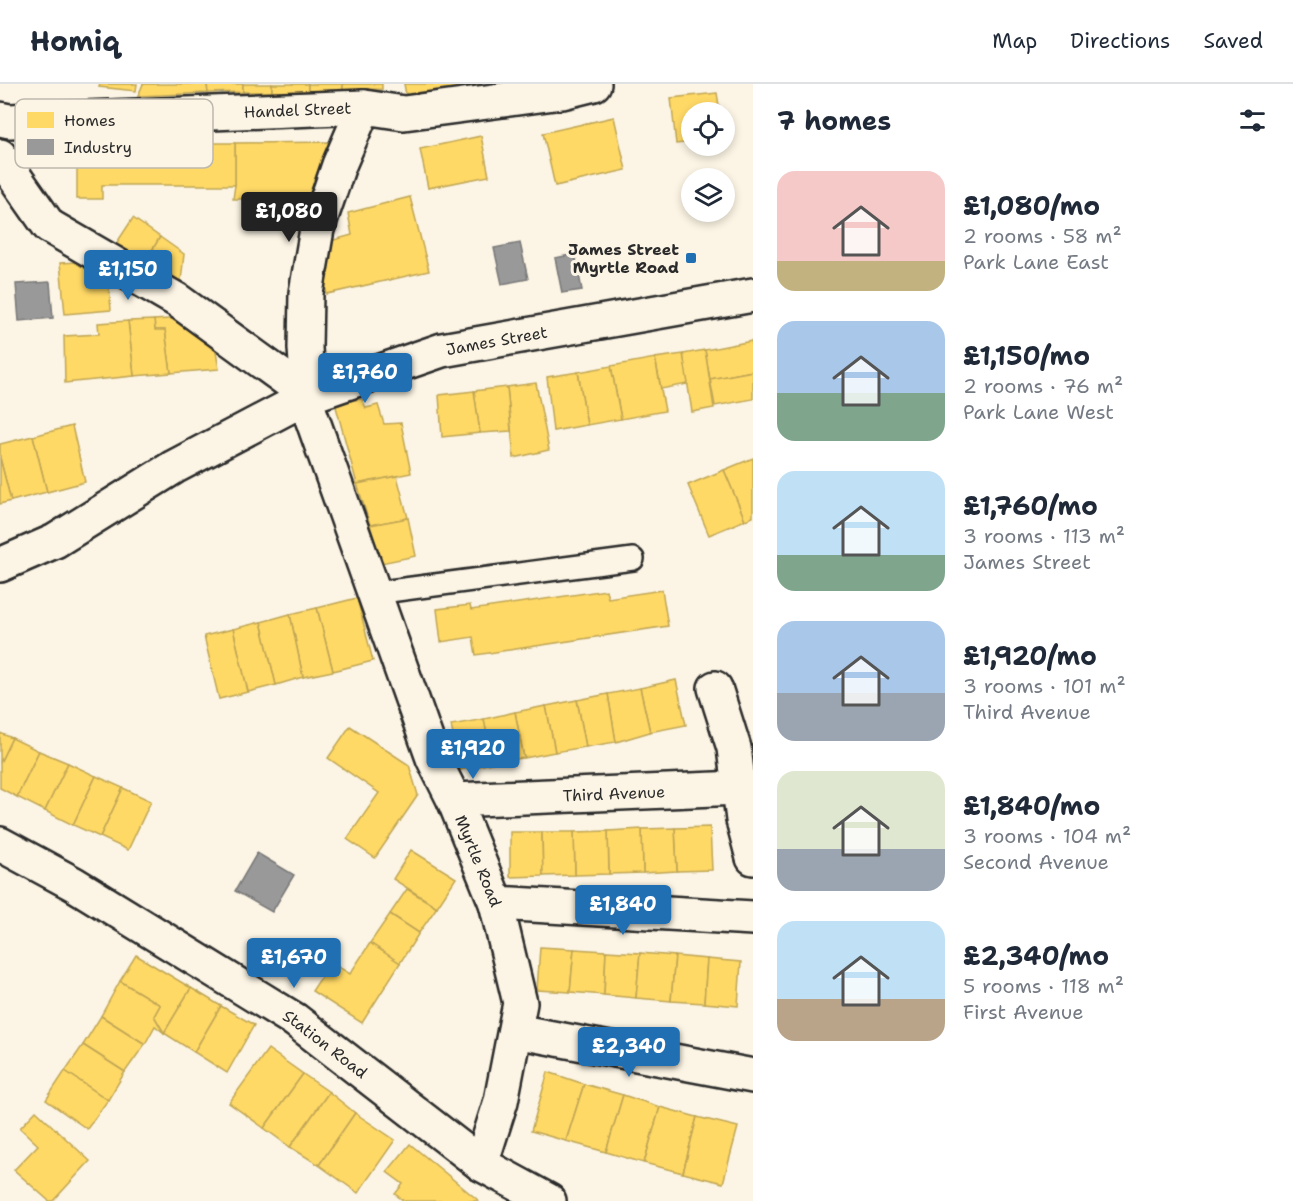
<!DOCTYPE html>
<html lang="en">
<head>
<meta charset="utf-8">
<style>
  :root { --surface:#fff; --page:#f2f2f3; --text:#1f2937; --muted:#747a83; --line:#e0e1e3; --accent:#1f6fb2 }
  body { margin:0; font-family:"Shantell Sans",sans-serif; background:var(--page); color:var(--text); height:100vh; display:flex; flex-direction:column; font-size:22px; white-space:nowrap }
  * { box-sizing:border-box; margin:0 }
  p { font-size:20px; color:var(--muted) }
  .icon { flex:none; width:33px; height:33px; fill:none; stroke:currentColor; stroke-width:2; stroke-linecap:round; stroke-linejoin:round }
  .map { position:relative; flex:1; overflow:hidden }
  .sheet { display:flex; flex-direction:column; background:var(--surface); width:540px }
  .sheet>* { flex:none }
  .fabs { position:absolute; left:681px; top:18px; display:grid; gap:12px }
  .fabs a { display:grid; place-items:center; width:54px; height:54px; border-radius:50%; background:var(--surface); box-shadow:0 3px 9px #0003; font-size:30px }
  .price { position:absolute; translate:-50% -51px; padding:0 14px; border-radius:6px; background:var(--accent); color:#fff; font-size:20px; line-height:39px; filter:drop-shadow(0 2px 3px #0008) }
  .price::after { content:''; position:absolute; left:50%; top:36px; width:18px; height:14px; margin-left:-9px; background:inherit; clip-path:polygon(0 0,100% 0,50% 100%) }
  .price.on { background:#222; color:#fff }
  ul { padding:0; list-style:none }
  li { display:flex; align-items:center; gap:18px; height:150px; padding:0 24px }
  li span { display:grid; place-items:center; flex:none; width:168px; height:120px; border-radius:18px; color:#555 }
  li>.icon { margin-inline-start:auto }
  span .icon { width:72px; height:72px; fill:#fffc; stroke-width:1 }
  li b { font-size:26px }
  h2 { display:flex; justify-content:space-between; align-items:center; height:72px; padding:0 24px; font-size:26px }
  header { display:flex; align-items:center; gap:36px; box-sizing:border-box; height:84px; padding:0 30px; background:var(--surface); border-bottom:2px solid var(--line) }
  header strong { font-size:28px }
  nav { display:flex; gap:33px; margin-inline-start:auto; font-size:21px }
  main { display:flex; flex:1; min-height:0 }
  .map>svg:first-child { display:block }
  .homes { fill:#ffd966; stroke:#bfa554; stroke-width:1.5 }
  .industry { fill:#999; stroke:#787878; stroke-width:1.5 }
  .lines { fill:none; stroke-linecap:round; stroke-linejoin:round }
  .lane-casing { stroke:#2b2b2b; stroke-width:26 }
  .street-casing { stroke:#2b2b2b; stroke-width:38 }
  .secondary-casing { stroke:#2b2b2b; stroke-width:38 }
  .lane { stroke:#fcf5e5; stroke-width:21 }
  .street { stroke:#fcf5e5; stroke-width:33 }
  .secondary { stroke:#fcf5e5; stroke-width:33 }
  .poi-dot { fill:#1f6fb2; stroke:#fcf5e5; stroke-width:2 }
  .labels { text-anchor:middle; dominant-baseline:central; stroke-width:6; stroke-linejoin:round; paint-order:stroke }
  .street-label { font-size:16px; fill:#2b2b2b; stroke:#fcf5e5 }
  .poi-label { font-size:16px; font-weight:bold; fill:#2b2b2b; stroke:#fcf5e5; text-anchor:end }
  .key { fill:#fcf5e5; stroke:#bdb8ad; stroke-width:1.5 }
  .key-label { font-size:16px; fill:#2b2b2b }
</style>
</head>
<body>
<header>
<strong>Homiq</strong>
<nav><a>Map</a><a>Directions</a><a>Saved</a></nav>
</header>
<main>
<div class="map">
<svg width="753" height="1117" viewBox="0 0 753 1117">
  <rect width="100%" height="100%" fill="#fcf5e5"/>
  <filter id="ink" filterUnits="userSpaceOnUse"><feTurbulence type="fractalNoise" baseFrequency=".0167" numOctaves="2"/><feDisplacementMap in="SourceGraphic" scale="12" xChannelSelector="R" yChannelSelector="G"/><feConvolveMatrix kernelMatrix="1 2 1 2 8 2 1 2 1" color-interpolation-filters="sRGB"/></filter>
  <g filter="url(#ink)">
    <g class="homes">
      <polygon points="100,0 137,0 136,7 99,3"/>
      <polygon points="143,0 207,0 208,9 138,12"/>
      <polygon points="207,0 243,0 243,8 208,9"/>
      <rect x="243" y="0" width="29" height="8"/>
      <polygon points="272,0 308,0 308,7 272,8"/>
      <polygon points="308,0 343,0 343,6 308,7"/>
      <polygon points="343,0 382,0 382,5 343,6"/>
      <polygon points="404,0 499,0 407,16"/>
      <polygon points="717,9 720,28 692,28 692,58 676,60 671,14"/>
      <polygon points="614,33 626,86 555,102 543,49"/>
      <polygon points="481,52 489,92 428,104 420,65"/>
      <polygon points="334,58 314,115 233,115 235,101 235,59"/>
      <polygon points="77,59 235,59 235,101 102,101 102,115 77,115"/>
      <polygon points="410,113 429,187 327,210 319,177 323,159 352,151 348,129"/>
      <polygon points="133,134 160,153 144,180 114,163"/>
      <polygon points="160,153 184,170 180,206 144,180"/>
      <polygon points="95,177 96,190 108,189 111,226 65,230 60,179"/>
      <polygon points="184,234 185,244 201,243 213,251 219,285 171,289 165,246 155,246 154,236"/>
      <polygon points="154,236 155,246 165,246 171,289 134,292 128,237"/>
      <polygon points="128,237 134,292 65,299 64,252 99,250 98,239"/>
      <polygon points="752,257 753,287 710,295 705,266"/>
      <polygon points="705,266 714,324 692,328 683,270"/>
      <polygon points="683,270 688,300 661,305 655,274"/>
      <polygon points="655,274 665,327 621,335 611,282"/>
      <polygon points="611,282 621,335 587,341 578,288"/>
      <polygon points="753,287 753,315 715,322 710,295"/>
      <polygon points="578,288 587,341 553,347 547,293"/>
      <polygon points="536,299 549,366 514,374 507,303"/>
      <polygon points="507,303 511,347 480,349 474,307"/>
      <polygon points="474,307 480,349 442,353 439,311"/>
      <polygon points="362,315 366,324 378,321 384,340 401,339 411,389 357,400 335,319"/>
      <polygon points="72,342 85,398 47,408 33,352"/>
      <polygon points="33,352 47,408 11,417 0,374 0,360"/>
      <polygon points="0,374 11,417 0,420"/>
      <polygon points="753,374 753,433 745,436 724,386"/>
      <polygon points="724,386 745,436 709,451 688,401"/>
      <polygon points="397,392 408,434 370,441 357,400"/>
      <polygon points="408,434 416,472 381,479 370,441"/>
      <polygon points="606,506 608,514 662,506 668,542 476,571 473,553 441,558 437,525 470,521 471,526"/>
      <polygon points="357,514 373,577 333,587 317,524"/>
      <polygon points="317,524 333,587 303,593 290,530"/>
      <polygon points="290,530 303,593 276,601 261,538"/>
      <polygon points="261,538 276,601 248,608 233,545"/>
      <polygon points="233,545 248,608 219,615 204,552"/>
      <polygon points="676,596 686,641 650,648 640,604"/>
      <polygon points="640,604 650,648 616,658 608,610"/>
      <polygon points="608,610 616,658 586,663 577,616"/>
      <polygon points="577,616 586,663 555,668 546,622"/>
      <polygon points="546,622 555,668 524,674 515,628"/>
      <polygon points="515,628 524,674 492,679 484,635"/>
      <polygon points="484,635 492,679 460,686 451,641"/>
      <polygon points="350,642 409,681 418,711 375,774 347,755 379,709 328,674"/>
      <polygon points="0,649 12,654 0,679"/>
      <polygon points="12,654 39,667 17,713 0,704 0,679"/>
      <polygon points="39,667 68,679 45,727 17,713"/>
      <polygon points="68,679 96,692 73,741 45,727"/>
      <polygon points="96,692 123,704 100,753 73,741"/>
      <polygon points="123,704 151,717 128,766 100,753"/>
      <polygon points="710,743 712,786 677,787 675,744"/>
      <polygon points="675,744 677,787 643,789 642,745"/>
      <polygon points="642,745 643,789 609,790 608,747"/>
      <polygon points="608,747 609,790 575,791 574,748"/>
      <polygon points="510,748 542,748 543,792 510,793"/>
      <polygon points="542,748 574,748 575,791 543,792"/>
      <polygon points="411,766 456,794 437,823 393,795"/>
      <polygon points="407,805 437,823 419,849 390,830"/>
      <polygon points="390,830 419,849 400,879 370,859"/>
      <polygon points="370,859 400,879 362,939 312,907 331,878 350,890"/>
      <polygon points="540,863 574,865 570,908 537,906"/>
      <polygon points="574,865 606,867 604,911 570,908"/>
      <polygon points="606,867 640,869 636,914 604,911"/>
      <polygon points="640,869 675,872 671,917 636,914"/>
      <polygon points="136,871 191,904 164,949 154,932 160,921 120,897"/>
      <polygon points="675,872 707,875 704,919 671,917"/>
      <polygon points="707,875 741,878 738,922 704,919"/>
      <polygon points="120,897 160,921 154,932 164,949 155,942 145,960 101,932"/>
      <polygon points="191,904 221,922 194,968 164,949"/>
      <polygon points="221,922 254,941 227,989 194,968"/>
      <polygon points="101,932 145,960 125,988 83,961"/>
      <polygon points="83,961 125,988 108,1016 65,987"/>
      <polygon points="268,965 303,990 264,1044 229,1019"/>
      <polygon points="65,987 108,1016 87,1045 46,1016"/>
      <polygon points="548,988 584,1000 566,1057 531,1047"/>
      <polygon points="303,990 329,1008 290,1063 264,1044"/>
      <polygon points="584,1000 623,1011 606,1068 566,1057"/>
      <polygon points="329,1008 355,1029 319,1081 290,1063"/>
      <polygon points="623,1011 660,1023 644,1079 606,1068"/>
      <polygon points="660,1023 697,1033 683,1089 644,1079"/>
      <polygon points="36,1027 90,1077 53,1117 49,1117 14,1086 38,1061 20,1044"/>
      <polygon points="355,1029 395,1056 358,1109 319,1081"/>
      <polygon points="697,1033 738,1043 723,1099 683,1089"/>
      <polygon points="410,1060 478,1116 477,1117 404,1117 395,1110 403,1100 387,1088"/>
    </g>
    <g class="industry">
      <polygon points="520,159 528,195 502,200 494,164"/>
      <polygon points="575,170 582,206 562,209 555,174"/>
      <polygon points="50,198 53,234 19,237 16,200"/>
      <polygon points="257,769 294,791 272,828 235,807"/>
    </g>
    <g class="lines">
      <g class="lane-casing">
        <polyline id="lane" points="374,509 633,475"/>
      </g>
      <g class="street-casing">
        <g id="street">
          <path id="s1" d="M364,23L339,81L317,145L306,209L305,264L309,326L433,674L454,716L496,819L520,919L501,1017L481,1080"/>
          <path id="s2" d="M0,35L9,37L364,23L404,29L562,8L594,0"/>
          <polyline points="0,72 49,142 177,216 309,312"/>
          <polyline points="715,604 734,664 743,736 753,774"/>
          <path id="s3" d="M454,716L739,704"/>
          <polyline points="496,819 753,834"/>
          <polyline points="515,947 753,992"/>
        </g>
      </g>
      <g class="secondary-casing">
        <g id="secondary">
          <path id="s4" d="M0,481L55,457L174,383L309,312L442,266L753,211"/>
          <path id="s5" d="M0,760L74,800L295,936L481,1080L549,1117"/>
        </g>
      </g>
      <use href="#lane" class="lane"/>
      <use href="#street" class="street"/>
      <use href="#secondary" class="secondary"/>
    </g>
  </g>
  <rect class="poi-dot" x="685" y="168" width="12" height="12" rx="3"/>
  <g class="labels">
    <g class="street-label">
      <text stroke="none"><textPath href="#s2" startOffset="298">Handel Street</textPath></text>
      <text stroke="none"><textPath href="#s4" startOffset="549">James Street</textPath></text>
      <text stroke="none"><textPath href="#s3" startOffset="160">Third Avenue</textPath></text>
      <text stroke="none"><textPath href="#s1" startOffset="795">Myrtle Road</textPath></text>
      <text stroke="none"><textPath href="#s5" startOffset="382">Station Road</textPath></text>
    </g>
    <g class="poi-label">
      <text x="679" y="165">James Street<tspan x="679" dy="18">Myrtle Road</tspan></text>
    </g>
  </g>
  <rect x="15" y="15" width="198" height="69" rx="9" class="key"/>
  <rect x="27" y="28" width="27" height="16" fill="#ffd966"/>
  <rect x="27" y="55" width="27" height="16" fill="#999"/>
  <g class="key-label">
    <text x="64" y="42">Homes</text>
    <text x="64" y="69">Industry</text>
  </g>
</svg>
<div class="fabs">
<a><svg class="icon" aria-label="locate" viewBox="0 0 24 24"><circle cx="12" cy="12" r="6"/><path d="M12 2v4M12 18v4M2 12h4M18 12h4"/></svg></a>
<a><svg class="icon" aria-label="layers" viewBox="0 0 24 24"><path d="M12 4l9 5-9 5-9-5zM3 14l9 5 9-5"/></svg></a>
</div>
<b class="price on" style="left:289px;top:159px">£1,080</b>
<b class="price" style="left:128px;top:217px">£1,150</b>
<b class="price" style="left:365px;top:320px">£1,760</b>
<b class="price" style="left:473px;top:696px">£1,920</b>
<b class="price" style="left:623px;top:852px">£1,840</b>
<b class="price" style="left:294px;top:905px">£1,670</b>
<b class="price" style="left:629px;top:994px">£2,340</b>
</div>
<section class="sheet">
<h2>7 homes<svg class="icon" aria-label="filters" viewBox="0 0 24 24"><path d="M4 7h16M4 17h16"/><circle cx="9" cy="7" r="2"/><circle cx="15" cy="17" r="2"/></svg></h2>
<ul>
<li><span style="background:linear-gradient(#f6c9c9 75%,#c2b280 0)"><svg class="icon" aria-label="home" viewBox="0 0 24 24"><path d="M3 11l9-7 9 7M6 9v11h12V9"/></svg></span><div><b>£1,080/mo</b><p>2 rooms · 58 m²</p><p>Park Lane East</p></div></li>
<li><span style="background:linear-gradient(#a9c7e8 60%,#7fa58c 0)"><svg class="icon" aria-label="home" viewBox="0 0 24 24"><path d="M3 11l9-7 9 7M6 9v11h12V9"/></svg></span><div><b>£1,150/mo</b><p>2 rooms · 76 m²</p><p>Park Lane West</p></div></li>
<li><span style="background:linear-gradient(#bfe0f5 70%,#7fa58c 0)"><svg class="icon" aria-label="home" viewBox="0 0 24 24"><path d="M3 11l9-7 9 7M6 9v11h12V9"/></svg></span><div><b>£1,760/mo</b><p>3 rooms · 113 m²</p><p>James Street</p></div></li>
<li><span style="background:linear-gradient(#a9c7e8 60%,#9aa5b1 0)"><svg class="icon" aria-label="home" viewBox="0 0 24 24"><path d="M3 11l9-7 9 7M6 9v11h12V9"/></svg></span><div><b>£1,920/mo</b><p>3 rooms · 101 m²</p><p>Third Avenue</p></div></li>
<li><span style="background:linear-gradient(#dfe7d0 65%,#9aa5b1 0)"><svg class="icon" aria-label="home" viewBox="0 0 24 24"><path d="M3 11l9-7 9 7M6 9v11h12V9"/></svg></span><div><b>£1,840/mo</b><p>3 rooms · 104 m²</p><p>Second Avenue</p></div></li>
<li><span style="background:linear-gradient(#bfe0f5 65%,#b9a48a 0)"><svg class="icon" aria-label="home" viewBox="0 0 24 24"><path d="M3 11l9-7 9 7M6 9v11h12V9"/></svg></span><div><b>£2,340/mo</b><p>5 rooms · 118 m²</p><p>First Avenue</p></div></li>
</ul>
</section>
</main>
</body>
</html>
